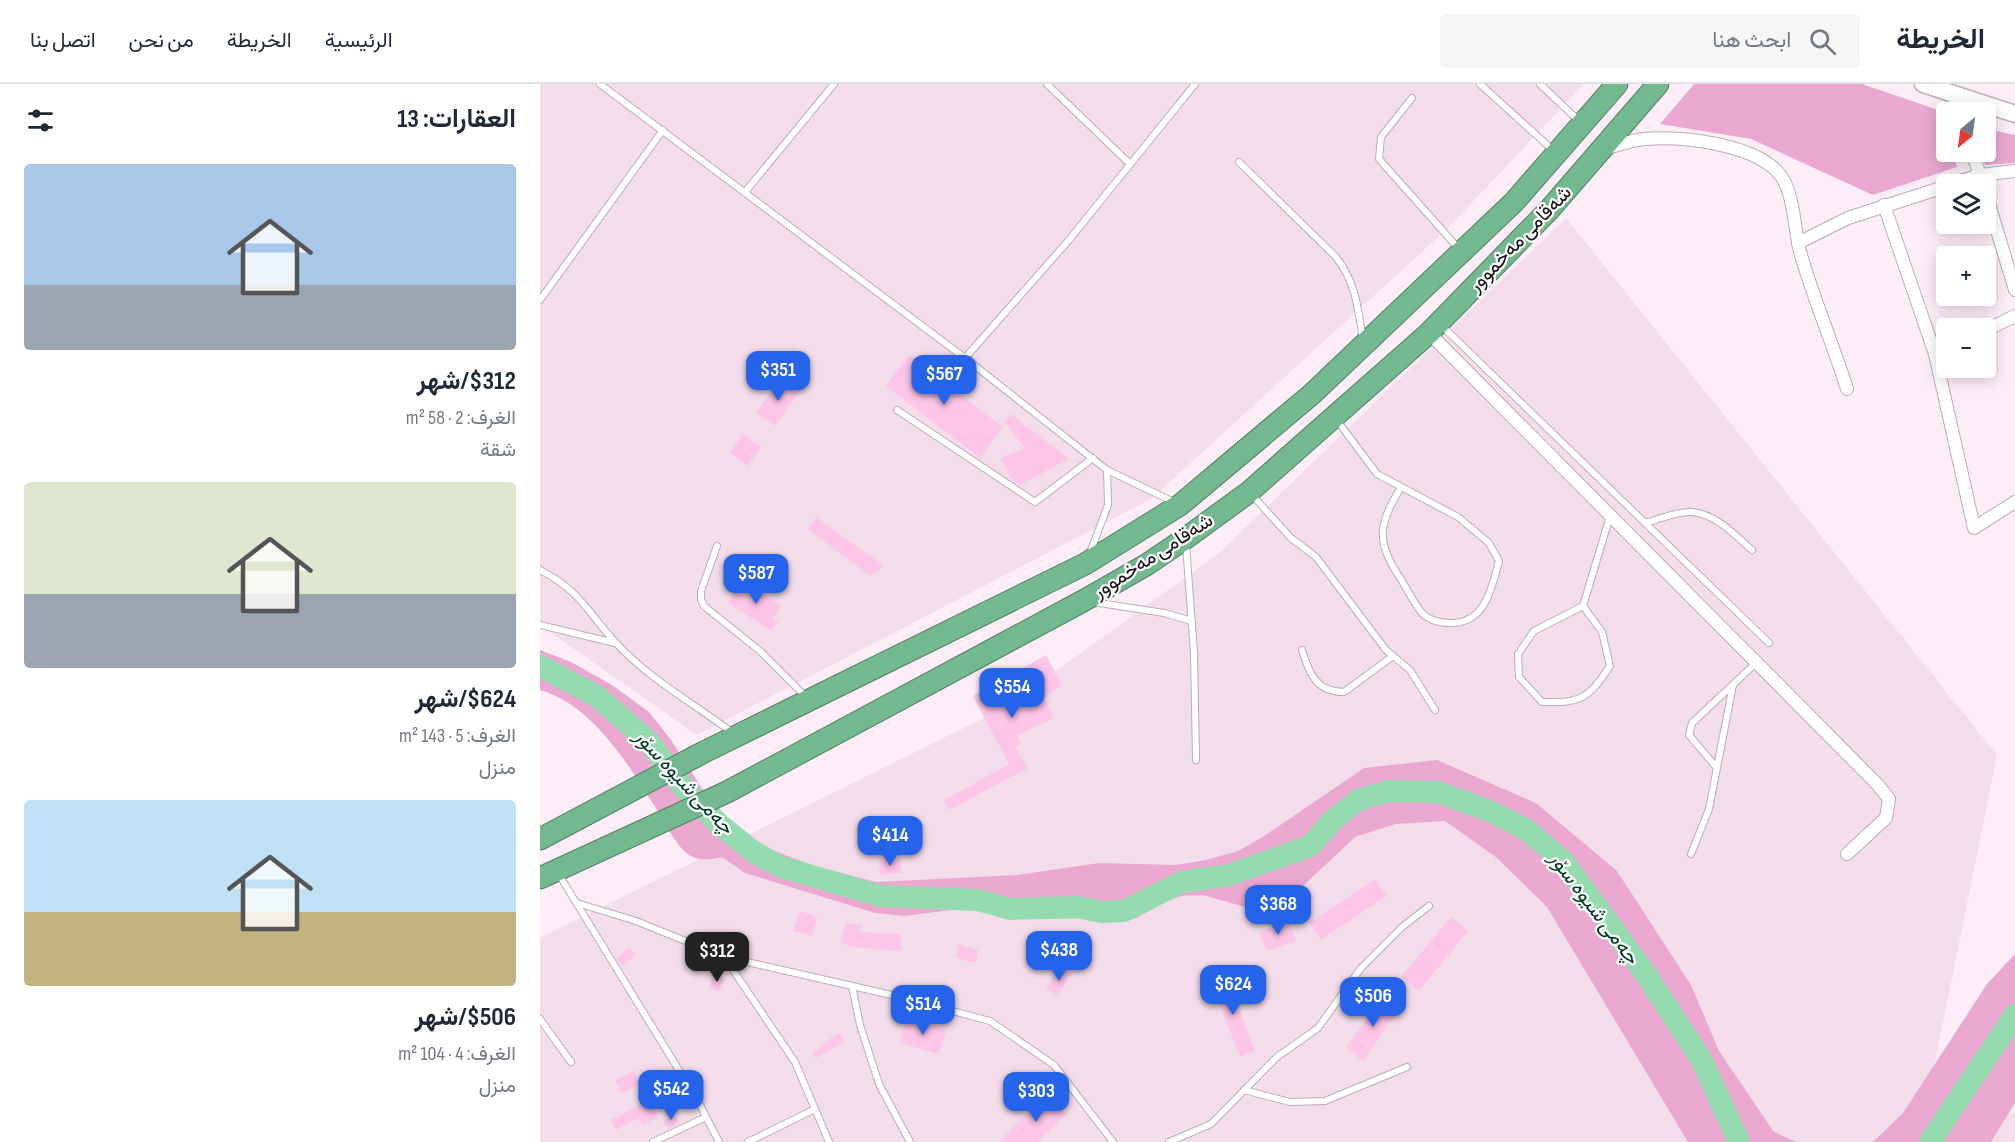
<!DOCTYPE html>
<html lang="ar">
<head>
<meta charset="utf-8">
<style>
  :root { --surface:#fff; --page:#f6f6f7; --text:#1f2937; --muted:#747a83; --line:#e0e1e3; --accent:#2563eb }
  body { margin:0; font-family:"Sofia Sans Condensed",Vazirmatn,sans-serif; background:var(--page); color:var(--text); direction:rtl; height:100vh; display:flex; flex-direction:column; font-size:22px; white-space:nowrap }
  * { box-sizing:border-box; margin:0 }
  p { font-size:20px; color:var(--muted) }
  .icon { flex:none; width:33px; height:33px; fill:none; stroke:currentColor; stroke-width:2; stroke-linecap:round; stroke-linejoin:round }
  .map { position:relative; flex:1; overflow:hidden; direction:ltr }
  .panel { display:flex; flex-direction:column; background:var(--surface); width:540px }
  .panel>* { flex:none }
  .needle { width:39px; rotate:209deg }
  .controls { position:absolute; left:1396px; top:18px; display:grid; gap:12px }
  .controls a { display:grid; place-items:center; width:60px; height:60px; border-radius:6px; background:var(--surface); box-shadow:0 3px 15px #0003; font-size:30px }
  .price { position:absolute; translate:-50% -51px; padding:0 14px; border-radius:12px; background:var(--accent); color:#fff; font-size:20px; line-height:39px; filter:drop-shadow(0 2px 3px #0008) }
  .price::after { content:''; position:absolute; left:50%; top:36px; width:18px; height:14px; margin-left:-9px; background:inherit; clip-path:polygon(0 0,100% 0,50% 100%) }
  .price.active { background:#222; color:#fff }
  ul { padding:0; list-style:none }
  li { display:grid; align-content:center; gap:12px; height:318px; padding:0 24px }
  li span { display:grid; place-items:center; height:186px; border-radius:6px; color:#555 }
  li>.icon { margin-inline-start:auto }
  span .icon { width:108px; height:108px; fill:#fffc; stroke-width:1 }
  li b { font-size:26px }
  h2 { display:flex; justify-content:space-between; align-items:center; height:72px; padding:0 24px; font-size:26px }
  header { display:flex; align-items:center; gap:36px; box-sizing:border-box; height:84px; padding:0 30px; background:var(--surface); border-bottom:2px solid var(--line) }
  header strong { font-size:28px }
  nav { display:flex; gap:33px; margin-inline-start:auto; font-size:21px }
  .search { width:420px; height:54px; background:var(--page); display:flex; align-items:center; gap:15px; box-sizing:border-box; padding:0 21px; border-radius:6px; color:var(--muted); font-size:22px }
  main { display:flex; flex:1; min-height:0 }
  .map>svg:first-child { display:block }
  .built { fill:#f4ddeb }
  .green { fill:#eaa8d1 }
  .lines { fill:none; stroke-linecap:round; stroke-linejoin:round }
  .river { stroke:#94dcb0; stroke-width:22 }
  .building { fill:#fdc5e7 }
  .lane-casing { stroke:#bcadb6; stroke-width:8 }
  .street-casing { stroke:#bcadb6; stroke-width:14 }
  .secondary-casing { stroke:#bcadb6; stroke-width:19 }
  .highway-casing { stroke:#537f64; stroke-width:23 }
  .lane { stroke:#fff; stroke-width:6 }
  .street { stroke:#fff; stroke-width:12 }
  .secondary { stroke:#fff; stroke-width:16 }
  .highway { stroke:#73b98f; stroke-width:21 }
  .labels { text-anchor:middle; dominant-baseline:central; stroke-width:4.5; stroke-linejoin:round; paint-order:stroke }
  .street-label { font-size:20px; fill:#171215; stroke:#fff }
  .water-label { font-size:21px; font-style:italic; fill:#013d21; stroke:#fff }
</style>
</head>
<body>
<header>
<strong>الخريطة</strong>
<div class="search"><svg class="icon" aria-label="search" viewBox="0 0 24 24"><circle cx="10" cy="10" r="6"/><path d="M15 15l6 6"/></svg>ابحث هنا</div>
<nav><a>الرئيسية</a><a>الخريطة</a><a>من نحن</a><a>اتصل بنا</a></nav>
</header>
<main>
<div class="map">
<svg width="1475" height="1058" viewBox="0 0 1475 1058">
  <rect width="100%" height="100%" fill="#fdedf7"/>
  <g class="built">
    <polygon points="0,0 1044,0 907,145 611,415 157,651 0,541"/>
    <polygon points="1026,134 1457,671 1386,1023 1475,1030 1475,1058 0,1058 0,854 466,623 678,470"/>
  </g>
  <g class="green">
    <polygon points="1154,0 1322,0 1404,28 1407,41 1407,68 1413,68 1417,83 1333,111 1211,55 1120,40"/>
    <polygon points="1446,45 1475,51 1475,79 1445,81 1441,68 1446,68"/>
    <path d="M0,566L31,578L72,601L109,628L131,656L161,703L190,738L208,753L235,767L271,781L336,798L477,791L559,779L636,781L666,776L698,767L721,754L824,684L897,676L996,719L1077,787L1151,901L1179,967L1234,1048L1256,1058H1148L1007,823L957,774L905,737L856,740L815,753L747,817L731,822L705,823L663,811L642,812L628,816L597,834L573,838L551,834L499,835L443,826L420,825L364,832L335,829L205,789L182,773C168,776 156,778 144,767C134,757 126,741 119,729C91,685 54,621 0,606Z"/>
    <polygon points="1475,870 1475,1019 1451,1058 1333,1058 1363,1029 1447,900"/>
  </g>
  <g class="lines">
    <g class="river">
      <polyline points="0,582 58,613 107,656 145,705 179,740 214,768 241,783 341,812 438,816 470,825 538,823 561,828 584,827 642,798 689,791 770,762 793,736 818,716 848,707 898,708 952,728 987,746 1023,777 1063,831 1107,892 1161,975 1199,1058"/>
      <polyline points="1390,1058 1475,931"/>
    </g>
  </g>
  <g class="building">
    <polygon points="369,271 463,343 440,374 346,302"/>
    <polygon points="241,294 260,307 235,342 216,329"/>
    <polygon points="471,330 529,375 479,401 471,395 460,374 485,364 464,338"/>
    <polygon points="203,350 222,363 208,382 190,369"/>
    <polygon points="276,433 344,482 330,492 268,445"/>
    <polygon points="202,496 242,522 233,535 238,538 232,547 188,519"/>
    <polygon points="506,571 522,602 503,612 514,634 477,652 481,660 475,663 488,684 409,726 403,717 469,680 433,612"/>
    <polygon points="361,775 362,789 340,791 339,776"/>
    <polygon points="835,795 847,812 781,856 769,839"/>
    <polygon points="260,827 277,833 272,852 253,847"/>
    <polygon points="911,833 928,847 879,907 861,893"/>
    <polygon points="749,837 756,857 727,867 719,848"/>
    <polygon points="306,839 322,841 320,848 361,850 361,867 313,863 300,859"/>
    <polygon points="418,860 438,866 436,879 416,874"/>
    <polygon points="499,860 508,863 505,876 495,873"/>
    <polygon points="89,863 95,871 83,882 77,875"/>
    <polygon points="520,884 531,890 518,911 506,905"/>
    <polygon points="175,891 185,896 178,908 169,903"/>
    <polygon points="686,892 715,967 700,973 671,898"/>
    <polygon points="843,912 860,924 823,977 806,964"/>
    <polygon points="367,935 406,946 399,970 360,959"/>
    <polygon points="298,949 305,957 276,974 272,969"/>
    <polygon points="94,987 100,1001 81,1009 75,996"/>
    <polygon points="506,1010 526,1030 498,1058 459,1058"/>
    <polygon points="109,1016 118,1033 102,1041 98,1034 76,1046 71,1036"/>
    <polygon points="132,1029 139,1036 129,1045 123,1039"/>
  </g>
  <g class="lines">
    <g class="lane-casing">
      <g id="lane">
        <polyline points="60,0 425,274 567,386 636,419"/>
        <polyline points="507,0 590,80"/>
        <polyline points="940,0 1015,68"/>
        <polyline points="1000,0 1040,38"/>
        <polyline points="872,14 841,53 839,75 919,165"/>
        <path d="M699,78L796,173C816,199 818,224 823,256"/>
        <polyline points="205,108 294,0"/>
        <polyline points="0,216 123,46"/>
        <polyline points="902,242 1229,559"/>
        <polyline points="425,274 529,156 655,0"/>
        <polyline points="357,326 495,418 553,374"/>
        <path d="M796,335L837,390L918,433L949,459L959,477C952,504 945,540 910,539C899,539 889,537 881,528C874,519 868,507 862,497C852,482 841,464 843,446C845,430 853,417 861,403"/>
        <polyline points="712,411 751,454 776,473 846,566 870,586 895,626"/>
        <path d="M1105,439C1119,435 1138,427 1152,428C1176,430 1195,451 1212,466"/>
        <polyline points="646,461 654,569 656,676"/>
        <polyline points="177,462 161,507 161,515 164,522 220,567 267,614"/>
        <polyline points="550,469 568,421 567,386"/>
        <path d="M0,486C41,507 47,528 76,559C109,595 155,620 194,650"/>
        <polyline points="553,518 624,529 652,537"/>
        <path d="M1043,522L994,547L978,570L979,593L1002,618C1041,619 1048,615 1070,582L1062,548L1043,522L1070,432"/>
        <polyline points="0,541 75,559"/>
        <path d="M762,566C769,589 776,608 804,608L853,572"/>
        <polyline points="1177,684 1149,651 1152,639 1216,579"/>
        <polyline points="1151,770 1169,725 1193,601"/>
        <polyline points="18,789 159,1019 179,1058"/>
        <polyline points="37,819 96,837 185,873 356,912 450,937 514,981 573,1058"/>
        <polyline points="185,874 255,978 289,1058"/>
        <polyline points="312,902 320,941 339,1000 370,1058"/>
        <polyline points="0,935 31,978"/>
        <polyline points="704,1006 750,1018 785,1017 867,983"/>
        <polyline points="113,1058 166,1033"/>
        <polyline points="208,1058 275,1025"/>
        <polyline points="629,1058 671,1040 737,973 778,944 821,884 862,843 889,822"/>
      </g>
    </g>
    <g class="street-casing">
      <g id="street">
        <polyline points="1413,10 1419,28"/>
        <path d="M1065,65C1078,61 1092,56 1105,55C1142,52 1218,60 1241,92C1255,112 1254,148 1261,171C1274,216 1293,260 1307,305"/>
        <polyline points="1432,68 1443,100"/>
        <polyline points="1411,100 1440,91 1475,87"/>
        <polyline points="1446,110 1475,206"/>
        <polyline points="1344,121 1395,270 1434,444 1475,418"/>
        <polyline points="1258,159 1308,134 1407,102"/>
        <polyline points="1446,246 1475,232"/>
        <polyline points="889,249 1338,701 1349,715 1346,734 1307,770"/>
      </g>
    </g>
    <g class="secondary-casing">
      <polyline id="secondary" points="1383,0 1475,30"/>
    </g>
    <g class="highway-casing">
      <g id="highway">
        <polyline points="0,755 162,669 545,480 640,421 772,310 974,118 1077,0"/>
        <polyline points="0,794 187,708 543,517 606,481 646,454 709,408 889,249 1009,126 1118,0"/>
      </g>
    </g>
    <use href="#lane" class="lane"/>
    <use href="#street" class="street"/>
    <use href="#secondary" class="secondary"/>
    <use href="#highway" class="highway"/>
  </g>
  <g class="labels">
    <g class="street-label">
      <text transform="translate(980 155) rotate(-46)">شەقامی مەخموور</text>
      <text transform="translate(613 472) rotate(-33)">شەقامی مەخموور</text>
    </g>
    <g class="water-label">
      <text transform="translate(144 698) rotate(47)">چەمی شیوە سۆر</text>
      <text transform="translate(1054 824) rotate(53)">چەمی شیوە سۆر</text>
    </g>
  </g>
</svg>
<div class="controls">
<a><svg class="needle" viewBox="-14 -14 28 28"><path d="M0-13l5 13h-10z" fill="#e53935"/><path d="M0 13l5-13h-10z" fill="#747a83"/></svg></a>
<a><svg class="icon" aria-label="layers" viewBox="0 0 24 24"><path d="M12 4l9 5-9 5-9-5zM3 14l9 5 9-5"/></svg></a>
<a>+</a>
<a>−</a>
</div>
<b class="price" style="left:238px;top:318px">$351</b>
<b class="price" style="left:404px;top:322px">$567</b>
<b class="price" style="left:216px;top:521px">$587</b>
<b class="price" style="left:472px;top:635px">$554</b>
<b class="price" style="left:350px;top:783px">$414</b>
<b class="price" style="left:738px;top:852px">$368</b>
<b class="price" style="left:519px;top:898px">$438</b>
<b class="price active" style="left:177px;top:899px">$312</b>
<b class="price" style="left:693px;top:932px">$624</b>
<b class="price" style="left:833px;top:944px">$506</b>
<b class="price" style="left:383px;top:952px">$514</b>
<b class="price" style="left:131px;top:1037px">$542</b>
<b class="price" style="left:496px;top:1039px">$303</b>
</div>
<section class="panel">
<h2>العقارات: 13<svg class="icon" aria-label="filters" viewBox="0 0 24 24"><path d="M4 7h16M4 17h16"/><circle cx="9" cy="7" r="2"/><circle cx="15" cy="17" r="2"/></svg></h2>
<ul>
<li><span style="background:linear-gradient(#a9c7e8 65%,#9aa5b1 0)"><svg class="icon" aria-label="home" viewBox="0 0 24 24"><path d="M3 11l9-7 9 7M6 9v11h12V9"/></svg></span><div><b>$312/شهر</b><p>الغرف: 2 · 58 m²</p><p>شقة</p></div></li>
<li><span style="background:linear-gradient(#dfe7d0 60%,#9aa5b1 0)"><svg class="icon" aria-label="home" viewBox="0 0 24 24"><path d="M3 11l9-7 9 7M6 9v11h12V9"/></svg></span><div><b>$624/شهر</b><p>الغرف: 5 · 143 m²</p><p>منزل</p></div></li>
<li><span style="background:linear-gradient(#bfe0f5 60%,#c2b280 0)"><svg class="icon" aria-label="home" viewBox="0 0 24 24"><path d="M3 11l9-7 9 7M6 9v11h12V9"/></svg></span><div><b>$506/شهر</b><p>الغرف: 4 · 104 m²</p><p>منزل</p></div></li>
</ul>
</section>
</main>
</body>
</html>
